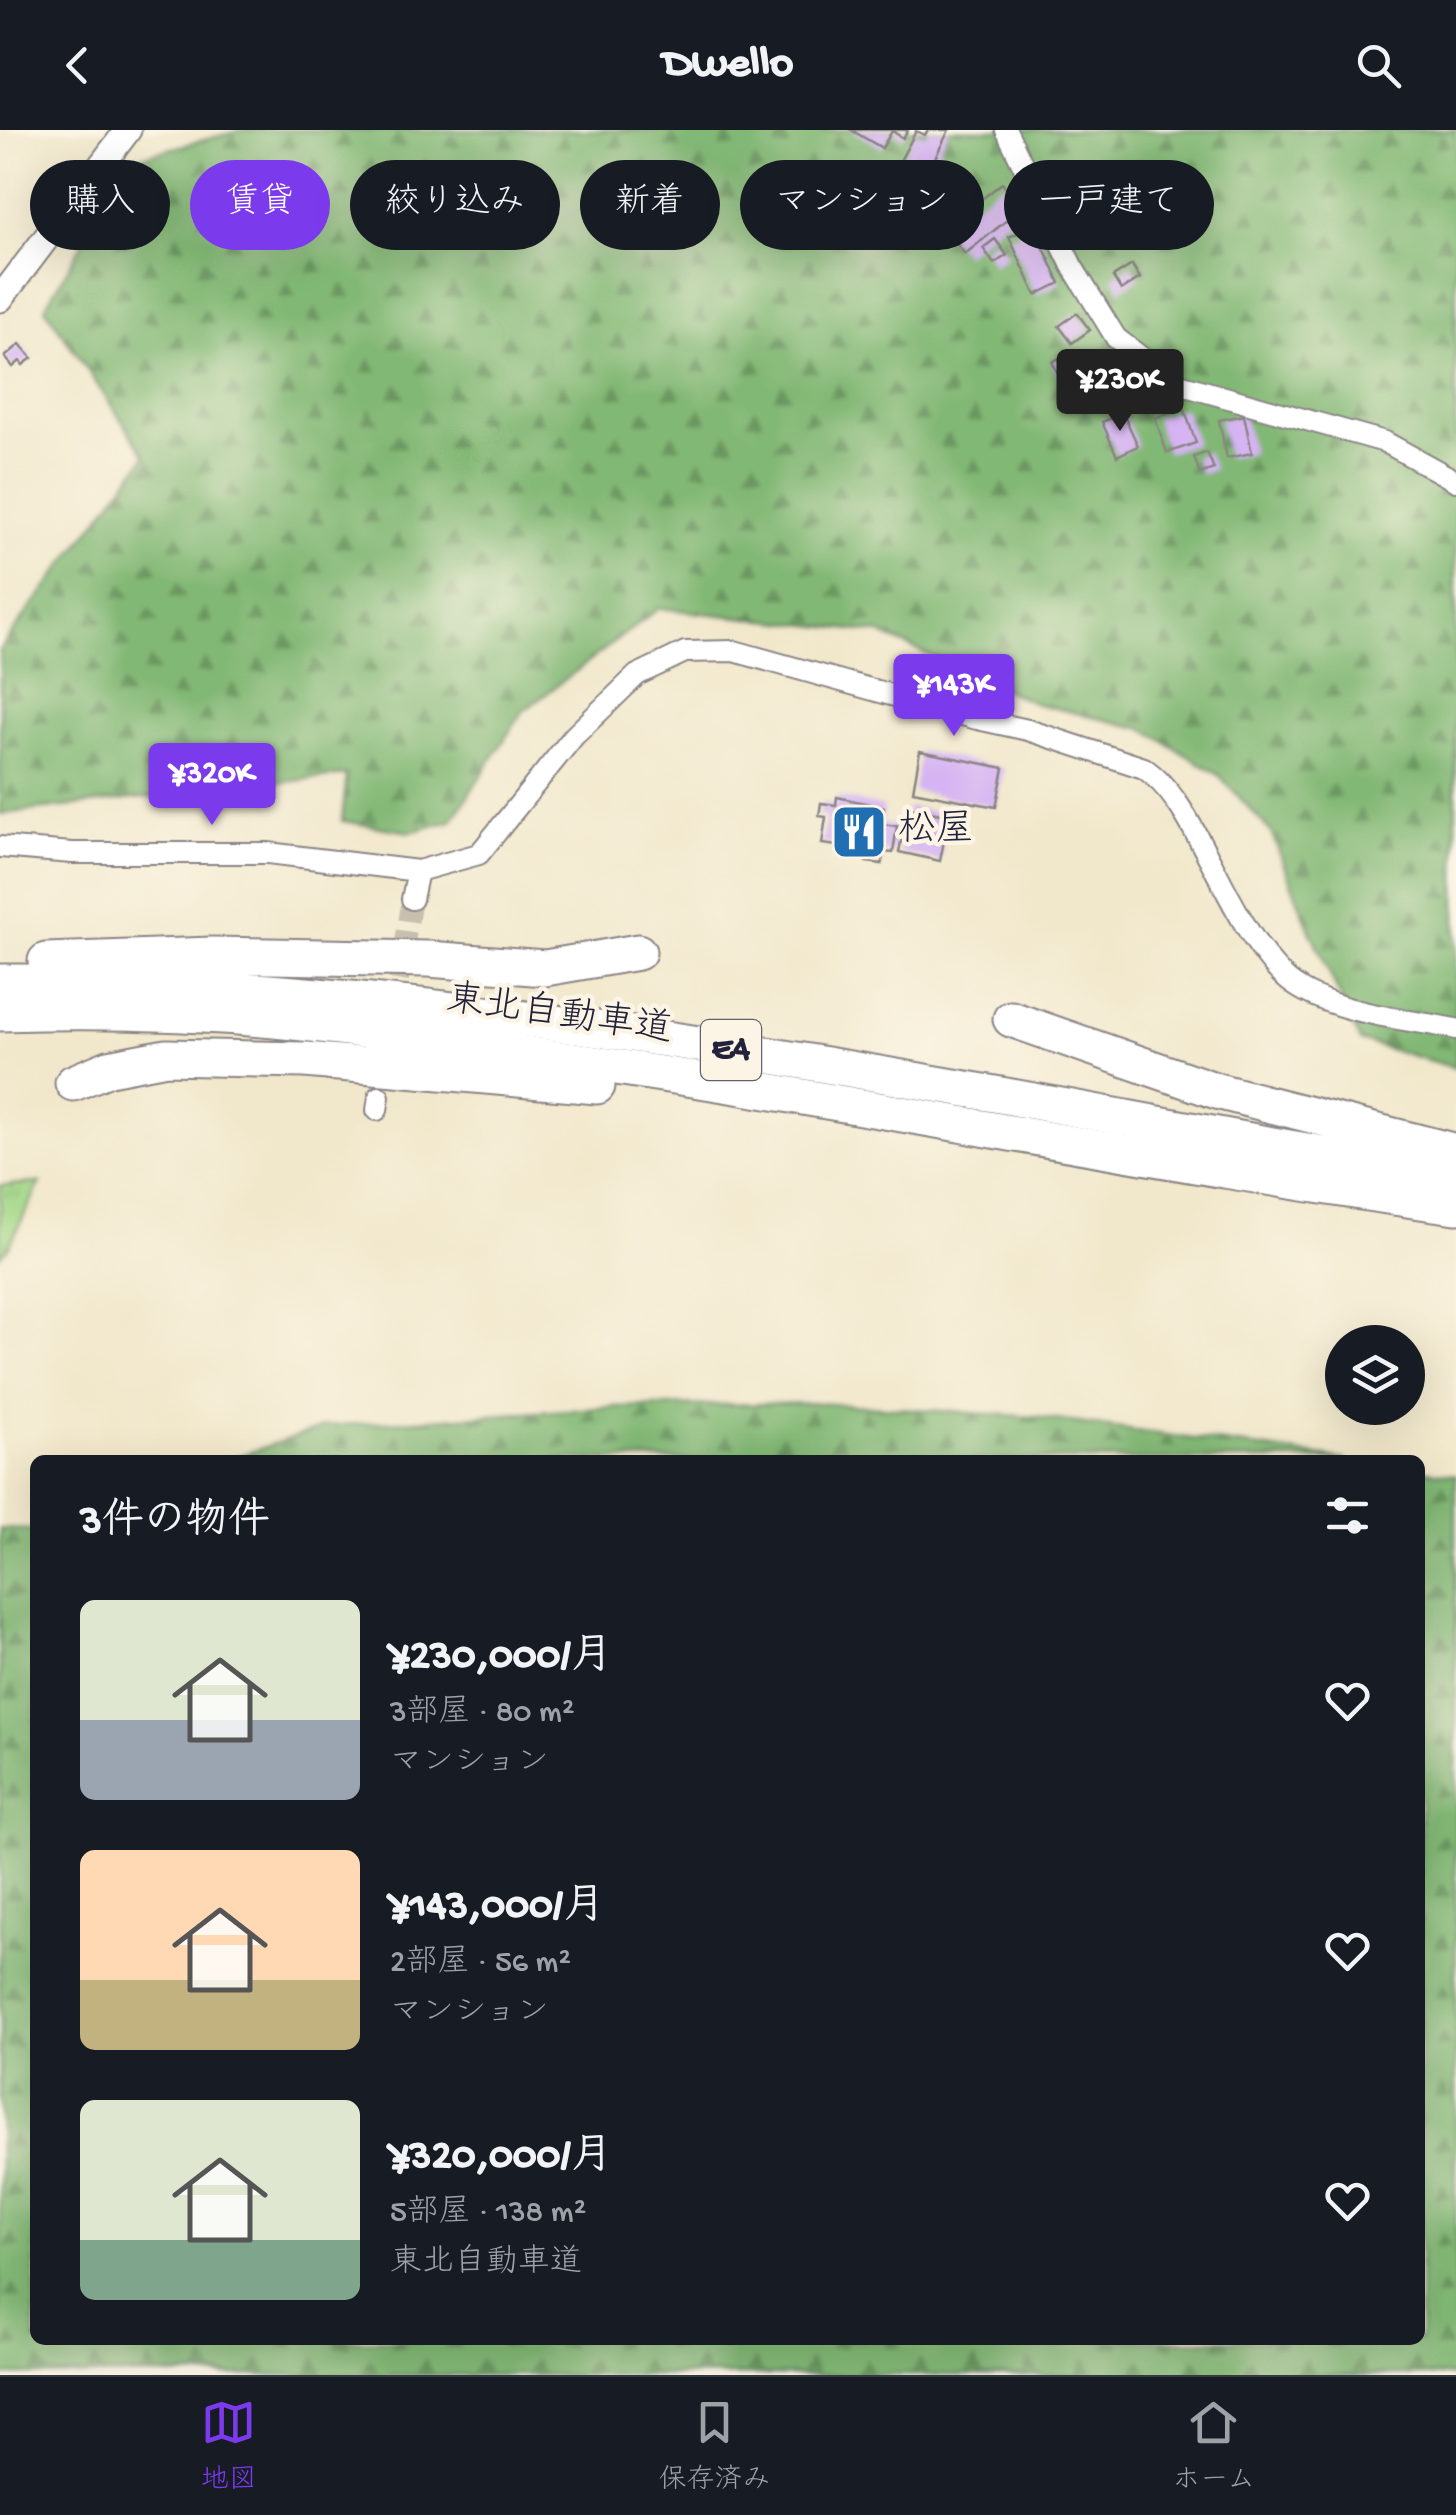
<!DOCTYPE html>
<html lang="ja">
<head>
<meta charset="utf-8">
<style>
  :root { --surface:#171b24; --page:#242831; --text:#f1f3f6; --muted:#9ea1a6; --line:#363941; --accent:#7c3aed }
  body { margin:0; font-family:"Gochi Hand","Klee One",sans-serif; background:var(--page); color:var(--text); height:100vh; display:flex; flex-direction:column; font-size:38px; white-space:nowrap }
  * { box-sizing:border-box; margin:0 }
  p { font-size:32px; color:var(--muted) }
  .icon { flex:none; width:55px; height:55px; fill:none; stroke:currentColor; stroke-width:2; stroke-linecap:round; stroke-linejoin:round }
  .map { position:relative; flex:1; overflow:hidden }
  .drawer { position:absolute; left:30px; top:1325px; width:1395px; height:890px; display:flex; flex-direction:column; background:var(--surface); border-radius:15px; box-shadow:0 10px 40px #0002 }
  .drawer>* { flex:none }
  .guide { position:absolute; left:30px; top:30px; width:1398px; height:90px; display:flex; gap:20px }
  .fabs { position:absolute; left:1325px; top:1195px; display:grid; gap:20px }
  .fabs a { display:grid; place-items:center; width:100px; height:100px; border-radius:50%; background:var(--surface); box-shadow:0 10px 40px #0002; font-size:50px }
  .price { position:absolute; translate:-50% -85px; padding:0 22px; border-radius:10px; background:var(--accent); color:#fff; font-size:32px; line-height:65px; filter:drop-shadow(0 2px 5px #0008) }
  .price::after { content:''; position:absolute; left:50%; top:60px; width:30px; height:22px; margin-left:-15px; background:inherit; clip-path:polygon(0 0,100% 0,50% 100%) }
  .price.current { background:#222; color:#fff }
  ul { padding:0; list-style:none }
  li { display:flex; align-items:center; gap:30px; height:250px; padding:0 50px }
  li span { display:grid; place-items:center; flex:none; width:280px; height:200px; border-radius:15px; color:#555 }
  li>.icon { margin-inline-start:auto }
  span .icon { width:120px; height:120px; fill:#fffc; stroke-width:1 }
  li b { font-size:42px }
  h2 { display:flex; justify-content:space-between; align-items:center; height:120px; padding:0 50px; font-size:42px }
  .tag { padding:0 35px; border-radius:45px; background:var(--surface); box-shadow:0 10px 40px #0002; font-size:35px; line-height:90px }
  .tag.current { background:var(--accent); color:#fff }
  header { display:flex; justify-content:space-between; align-items:center; height:130px; padding:0 50px; background:var(--surface); font-size:45px; font-weight:700 }
  .tab-bar { display:flex; justify-content:space-around; align-items:center; height:140px; border-top:2px solid var(--line); background:var(--surface); font-size:28px; color:var(--muted) }
  .tab-bar a { display:grid; justify-items:center; gap:5px }
  .tab-bar .current { color:var(--accent) }
  .map>svg:first-child { display:block }
  .grass { fill:url(#grass-tufts); stroke:#627c61; stroke-width:2.5 }
  .forest { fill:url(#forest-firs); stroke:#526d58; stroke-width:2.5 }
  .building { fill:#d6b3f3 }
  .lines { fill:none; stroke-linecap:round; stroke-linejoin:round }
  .minor-tunnel { stroke:#c8c0af; stroke-width:20; stroke-dasharray:20 10; stroke-linecap:butt }
  .minor-casing { stroke:#8a8584; stroke-width:24 }
  .tertiary-casing { stroke:#8a8584; stroke-width:29 }
  .motorway-casing { stroke:#8a8584; stroke-width:39 }
  .minor { stroke:#fff; stroke-width:20 }
  .tertiary { stroke:#fff; stroke-width:25 }
  .motorway { stroke:#fff; stroke-width:35 }
  .labels { text-anchor:middle; dominant-baseline:central; stroke-width:9; stroke-linejoin:round; paint-order:stroke }
  .shield { fill:#fcf5e5; stroke:#63616e; stroke-width:2.5 }
  .shield-label { font-size:35px; font-weight:bold; fill:#22223b }
  .poi-label { font-size:38px; fill:#22223b; stroke:#fcf5e5; text-anchor:start }
  .street-label { font-size:38px; fill:#22223b; stroke:#fcf5e5 }
</style>
</head>
<body>
<header><svg class="icon" aria-label="back" viewBox="0 0 24 24"><path d="M15 5l-7 7 7 7"/></svg>Dwello<svg class="icon" aria-label="search" viewBox="0 0 24 24"><circle cx="10" cy="10" r="6"/><path d="M15 15l6 6"/></svg></header>
<div class="map">
<svg width="1456" height="2245" viewBox="0 0 1456 2245">
  <defs>
    <pattern id="grass-tufts" width="24" height="20" patternUnits="userSpaceOnUse" patternTransform="scale(2.5)"><rect width="24" height="20" fill="#a3d787"/><path d="M3 7l-1-3M5 7V3M7 7l1-3M15 17l-1-3M17 17v-4M19 17l1-3" fill="none" stroke="#8cb875"/></pattern>
    <pattern id="forest-firs" width="22" height="20" patternUnits="userSpaceOnUse" patternTransform="scale(2.5)"><rect width="22" height="20" fill="#82b874"/><path d="M5 1l3.5 6h-7zM16 11l3.5 6h-7z" fill="#6a9560"/></pattern>
  </defs>
  <rect width="100%" height="100%" fill="#fcf5e5"/>
  <filter id="ink" filterUnits="userSpaceOnUse"><feTurbulence type="fractalNoise" baseFrequency=".01" numOctaves="2"/><feDisplacementMap in="SourceGraphic" scale="20" xChannelSelector="R" yChannelSelector="G"/><feConvolveMatrix kernelMatrix="1 2 1 2 8 2 1 2 1" color-interpolation-filters="sRGB"/></filter>
  <filter id="wash" filterUnits="userSpaceOnUse"><feTurbulence type="fractalNoise" baseFrequency=".0048" numOctaves="4" result="noise"/><feDisplacementMap in="SourceGraphic" scale="40" xChannelSelector="R" yChannelSelector="G"/><feGaussianBlur stdDeviation="2.25" result="paint"/><feColorMatrix in="noise" values="0 0 0 0 0 0 0 0 0 0 0 0 0 0 0 0 0 1.4 0 .05"/><feComposite in="paint" operator="in"/></filter>
  <g filter="url(#wash)">
    <rect width="100%" height="100%" fill="#f1e8cc"/>
    <polygon class="grass" points="40,1053 9,1116 0,1126 0,1056"/>
    <g class="forest">
      <polygon points="242,0 1456,0 1456,938 1360,911 1310,800 1271,702 1219,645 1144,599 1034,573 880,503 659,478 522,582 452,691 410,702 342,691 347,645 0,684 0,519 146,326 45,178 131,29"/>
      <polygon points="817,1273 1035,1287 1346,1330 228,1330 326,1296 614,1277"/>
      <polygon points="1420,1340 1456,1345 1456,2245 0,2245 0,1399 35,1400 35,2210 1420,2210"/>
    </g>
    <g id="blocks">
      <g class="building">
        <polygon points="851,0 908,0 903,8 892,1 882,18"/>
        <polygon points="928,0 949,0 927,44 900,31 916,1 925,5"/>
        <polygon points="1002,53 1022,78 965,124 944,99"/>
        <polygon points="1034,96 1060,153 1036,165 1009,107"/>
        <polygon points="995,109 1007,125 994,134 983,118"/>
        <polygon points="1132,135 1140,148 1121,160 1113,147"/>
        <polygon points="1077,183 1090,200 1072,213 1059,196"/>
        <polygon points="20,214 32,228 23,235 20,231 13,237 5,227"/>
        <polygon points="1072,221 1083,240 1062,251 1052,232"/>
        <polygon points="1086,244 1096,263 1075,274 1065,255"/>
        <polygon points="1151,247 1153,267 1140,268 1138,249"/>
        <polygon points="1184,278 1196,313 1167,323 1155,288"/>
        <polygon points="1123,283 1138,316 1117,326 1102,292"/>
        <polygon points="1244,285 1252,323 1227,328 1219,290"/>
        <polygon points="1207,322 1214,339 1200,344 1194,327"/>
        <polygon points="920,621 1004,638 996,677 913,661"/>
        <polygon points="837,667 884,677 882,694 897,696 893,723 883,722 882,734 866,732 868,720 822,714 826,687 819,686 821,673 836,675"/>
        <polygon points="908,677 949,686 940,731 899,722"/>
      </g>
    </g>
  </g>
  <g filter="url(#ink)">
    <use href="#blocks" fill-opacity="0" stroke="#8a8584" stroke-width="2.5"/>
    <g class="lines">
      <polyline class="minor-tunnel" points="394,880 412,769"/>
      <g class="minor-casing">
        <g id="minor">
          <polyline points="1006,0 1072,136 1116,208 1175,253 1385,312 1456,351"/>
          <path d="M0,717L72,723H268L418,741L479,724L574,606L637,545L685,522L734,521L977,589L1028,600L1144,638C1175,660 1192,697 1210,730C1228,765 1258,826 1289,851C1329,883 1406,889 1456,899"/>
          <polyline points="412,769 418,741"/>
          <polyline points="377,980 379,967"/>
        </g>
      </g>
      <g class="tertiary-casing">
        <polyline id="tertiary" points="0,169 128,0"/>
      </g>
      <g class="motorway-casing">
        <g id="motorway">
          <polyline points="46,831 212,825 428,829 545,838 638,822"/>
          <path d="M0,852C324,850 647,903 966,959C1129,987 1291,1022 1456,1044"/>
          <path d="M0,883C97,880 197,882 294,892C371,899 449,913 526,924C837,967 1145,1032 1456,1076"/>
          <polyline points="1011,889 1217,961 1456,1022"/>
          <polyline points="73,953 109,938 166,927 305,930 597,956"/>
        </g>
      </g>
      <use href="#minor" class="minor"/>
      <use href="#tertiary" class="tertiary"/>
      <use href="#motorway" class="motorway"/>
    </g>
  </g>
  <defs>
    <g id="restaurant-square" transform="scale(2.875)"><rect x="-9" y="-9" width="18" height="18" rx="4" fill="#1f6fb2" stroke="#fcf5e5"/><path d="M-5-6h1v4h1v-4h1v4h1v-4h1v5L-1.5 .5V6h-2V.5L-5-1ZM5-6V6H3V1.5H1.5Q1.5-4 5-6Z" fill="#fff"/></g>
  </defs>
  <g fill-rule="evenodd">
    <use href="#restaurant-square" x="859" y="702"/>
  </g>
  <g class="labels">
    <rect class="shield" x="701" y="890" width="60" height="60" rx="8"/>
    <g class="shield-label">
      <text x="731" y="920">E4</text>
    </g>
    <g class="poi-label">
      <text x="898" y="702">松屋</text>
    </g>
    <g class="street-label">
      <text transform="translate(559 887) rotate(8)">東北自動車道</text>
    </g>
  </g>
</svg>
<div class="fabs">
<a><svg class="icon" aria-label="layers" viewBox="0 0 24 24"><path d="M12 4l9 5-9 5-9-5zM3 14l9 5 9-5"/></svg></a>
</div>
<b class="price current" style="left:1120px;top:304px">¥230K</b>
<b class="price" style="left:954px;top:609px">¥143K</b>
<b class="price" style="left:212px;top:698px">¥320K</b>
<div class="guide">
<a class="tag">購入</a>
<a class="tag current">賃貸</a>
<a class="tag">絞り込み</a>
<a class="tag">新着</a>
<a class="tag">マンション</a>
<a class="tag">一戸建て</a>
</div>
<section class="drawer">
<h2>3件の物件<svg class="icon" aria-label="filters" viewBox="0 0 24 24"><path d="M4 7h16M4 17h16"/><circle cx="9" cy="7" r="2"/><circle cx="15" cy="17" r="2"/></svg></h2>
<ul>
<li><span style="background:linear-gradient(#dfe7d0 60%,#9aa5b1 0)"><svg class="icon" aria-label="home" viewBox="0 0 24 24"><path d="M3 11l9-7 9 7M6 9v11h12V9"/></svg></span><div><b>¥230,000/月</b><p>3部屋 · 80 m²</p><p>マンション</p></div><svg class="icon" aria-label="heart" viewBox="0 0 24 24"><path d="M12 20l-8-8c-3-5 5-10 8-4 3-6 11-1 8 4z"/></svg></li>
<li><span style="background:linear-gradient(#ffd9b3 65%,#c2b280 0)"><svg class="icon" aria-label="home" viewBox="0 0 24 24"><path d="M3 11l9-7 9 7M6 9v11h12V9"/></svg></span><div><b>¥143,000/月</b><p>2部屋 · 56 m²</p><p>マンション</p></div><svg class="icon" aria-label="heart" viewBox="0 0 24 24"><path d="M12 20l-8-8c-3-5 5-10 8-4 3-6 11-1 8 4z"/></svg></li>
<li><span style="background:linear-gradient(#dfe7d0 70%,#7fa58c 0)"><svg class="icon" aria-label="home" viewBox="0 0 24 24"><path d="M3 11l9-7 9 7M6 9v11h12V9"/></svg></span><div><b>¥320,000/月</b><p>5部屋 · 138 m²</p><p>東北自動車道</p></div><svg class="icon" aria-label="heart" viewBox="0 0 24 24"><path d="M12 20l-8-8c-3-5 5-10 8-4 3-6 11-1 8 4z"/></svg></li>
</ul>
</section>
</div>
<nav class="tab-bar">
<a class="current"><svg class="icon" aria-label="map" viewBox="0 0 24 24"><path d="M3 6l6-2 6 2 6-2v14l-6 2-6-2-6 2zM9 4v14M15 6v14"/></svg>地図</a>
<a><svg class="icon" aria-label="saved" viewBox="0 0 24 24"><path d="M7 4h10v16l-5-4-5 4z"/></svg>保存済み</a>
<a><svg class="icon" aria-label="home" viewBox="0 0 24 24"><path d="M3 11l9-7 9 7M6 9v11h12V9"/></svg>ホーム</a>
</nav>
</body>
</html>
